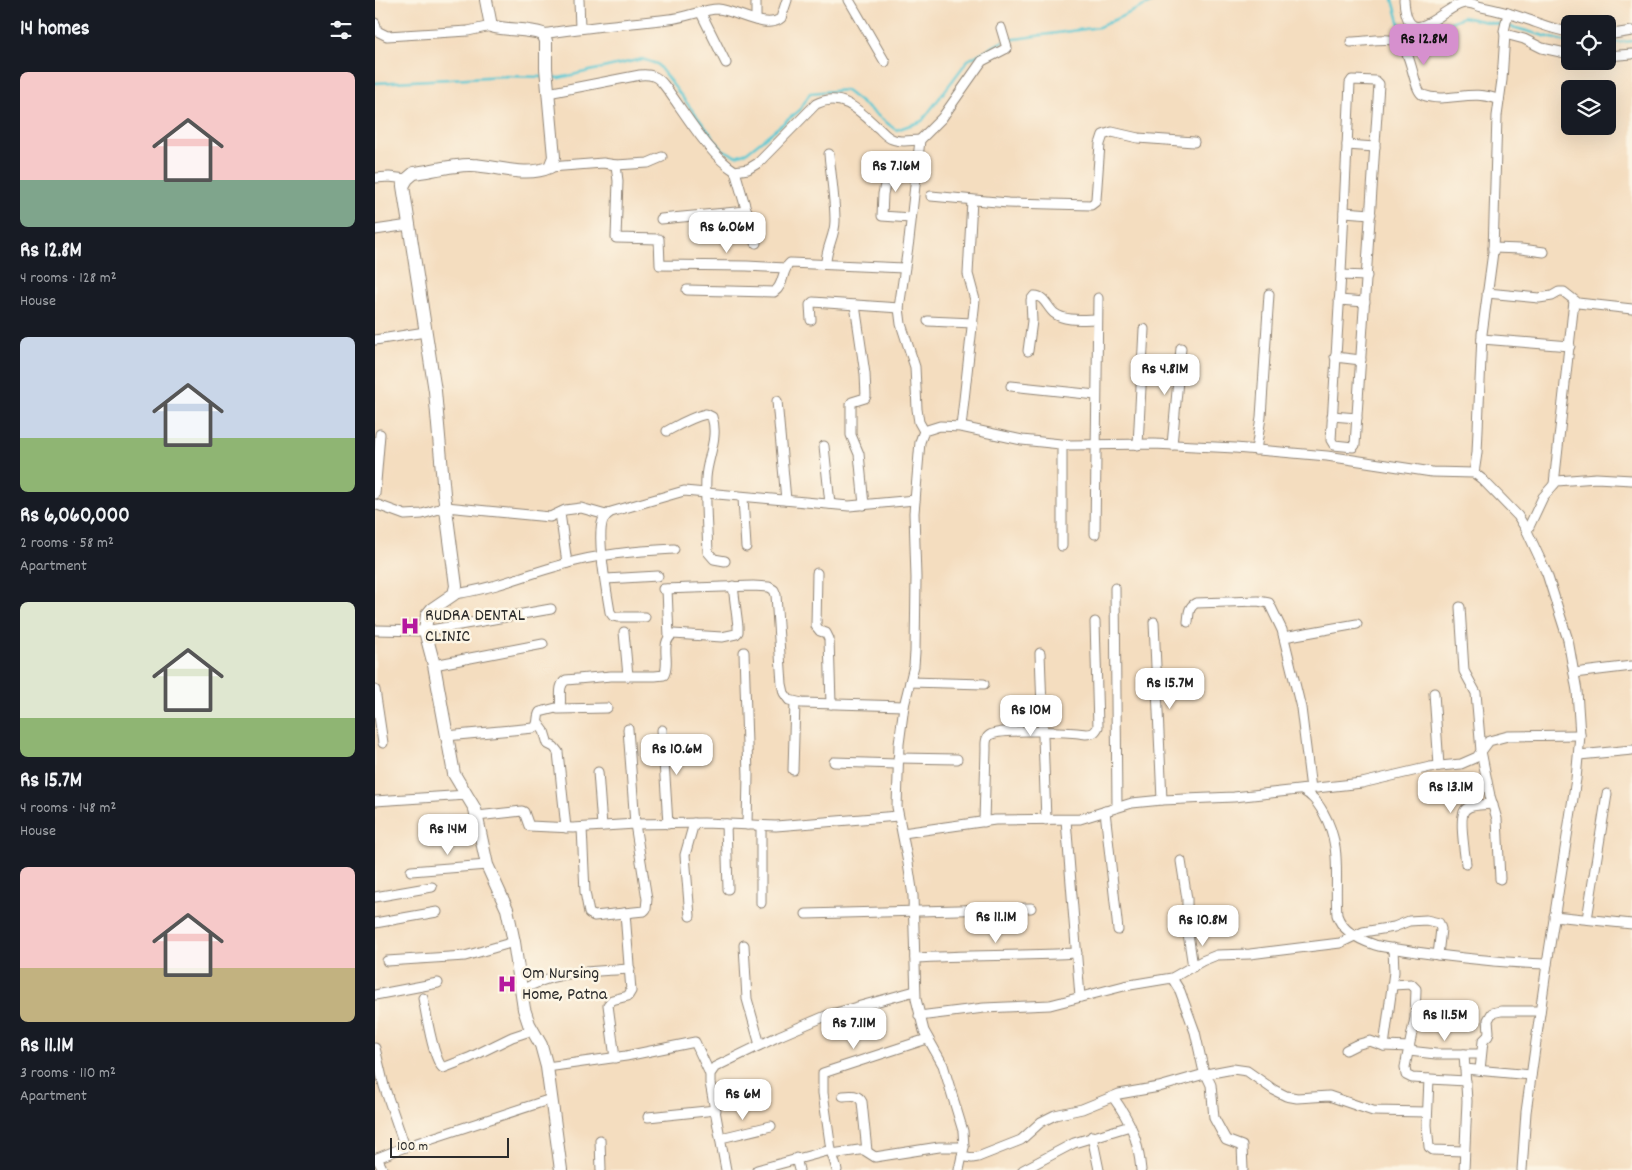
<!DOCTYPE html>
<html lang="en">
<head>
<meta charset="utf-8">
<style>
  :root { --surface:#171b24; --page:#242831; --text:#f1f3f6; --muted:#9ea1a6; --accent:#d690ce }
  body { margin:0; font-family:Dekko,sans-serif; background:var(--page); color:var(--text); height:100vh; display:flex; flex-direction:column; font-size:19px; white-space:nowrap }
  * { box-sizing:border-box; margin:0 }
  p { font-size:16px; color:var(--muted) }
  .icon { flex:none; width:28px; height:28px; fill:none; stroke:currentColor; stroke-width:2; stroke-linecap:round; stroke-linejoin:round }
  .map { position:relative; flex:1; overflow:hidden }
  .details { display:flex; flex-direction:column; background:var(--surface); width:375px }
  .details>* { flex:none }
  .tools { position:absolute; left:1186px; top:15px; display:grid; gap:10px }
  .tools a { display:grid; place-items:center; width:55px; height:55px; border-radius:8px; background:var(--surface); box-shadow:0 5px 20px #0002; font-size:25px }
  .scale { position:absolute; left:15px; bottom:12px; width:119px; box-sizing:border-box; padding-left:5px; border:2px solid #2b2b2b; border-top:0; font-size:14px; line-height:18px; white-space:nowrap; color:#2b2b2b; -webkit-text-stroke:4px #fcf5e5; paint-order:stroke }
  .price { position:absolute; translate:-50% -42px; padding:0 11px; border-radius:10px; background:#fff; color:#222; font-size:16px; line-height:32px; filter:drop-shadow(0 1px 2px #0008) }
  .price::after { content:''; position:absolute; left:50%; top:30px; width:15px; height:11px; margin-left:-8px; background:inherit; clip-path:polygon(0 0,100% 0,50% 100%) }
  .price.current { background:var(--accent); color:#111 }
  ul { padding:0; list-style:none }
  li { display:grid; align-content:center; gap:10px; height:265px; padding:0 20px }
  li span { display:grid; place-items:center; height:155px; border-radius:8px; color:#555 }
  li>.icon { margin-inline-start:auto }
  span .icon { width:90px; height:90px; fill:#fffc; stroke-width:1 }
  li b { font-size:21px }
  h2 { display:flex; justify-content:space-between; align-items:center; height:60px; padding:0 20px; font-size:21px }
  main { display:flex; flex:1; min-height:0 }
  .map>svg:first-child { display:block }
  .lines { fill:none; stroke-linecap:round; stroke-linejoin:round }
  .stream { stroke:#5cc8d3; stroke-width:2.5 }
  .street-casing { stroke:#908475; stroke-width:11 }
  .secondary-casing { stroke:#908475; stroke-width:14 }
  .street { stroke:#fff; stroke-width:9 }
  .secondary { stroke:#fff; stroke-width:12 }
  .labels { text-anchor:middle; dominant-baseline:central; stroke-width:5; stroke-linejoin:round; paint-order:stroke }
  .poi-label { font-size:18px; fill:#2b2b2b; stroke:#fcf5e5; text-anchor:start }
</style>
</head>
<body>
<main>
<section class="details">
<h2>14 homes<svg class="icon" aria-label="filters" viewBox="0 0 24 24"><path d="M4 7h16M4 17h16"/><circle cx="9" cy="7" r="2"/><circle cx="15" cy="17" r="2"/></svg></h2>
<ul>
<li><span style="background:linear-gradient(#f6c9c9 70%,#7fa58c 0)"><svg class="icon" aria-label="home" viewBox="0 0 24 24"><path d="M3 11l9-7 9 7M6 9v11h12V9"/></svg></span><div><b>Rs 12.8M</b><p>4 rooms · 128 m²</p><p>House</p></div></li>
<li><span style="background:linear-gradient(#c9d6e8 65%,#8fb573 0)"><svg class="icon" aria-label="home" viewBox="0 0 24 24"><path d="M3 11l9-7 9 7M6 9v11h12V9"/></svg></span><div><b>Rs 6,060,000</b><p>2 rooms · 58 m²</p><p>Apartment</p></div></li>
<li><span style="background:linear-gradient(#dfe7d0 75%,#8fb573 0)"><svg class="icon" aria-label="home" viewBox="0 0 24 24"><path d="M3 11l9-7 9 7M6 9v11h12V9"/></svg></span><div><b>Rs 15.7M</b><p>4 rooms · 148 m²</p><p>House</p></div></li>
<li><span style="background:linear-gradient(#f6c9c9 65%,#c2b280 0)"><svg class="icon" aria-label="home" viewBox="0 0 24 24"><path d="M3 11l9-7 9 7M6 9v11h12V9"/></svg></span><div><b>Rs 11.1M</b><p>3 rooms · 110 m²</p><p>Apartment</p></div></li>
</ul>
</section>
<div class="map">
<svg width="1257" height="1170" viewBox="0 0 1257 1170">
  <rect width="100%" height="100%" fill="#fcf5e5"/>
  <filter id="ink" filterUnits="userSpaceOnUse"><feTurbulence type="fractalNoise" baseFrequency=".02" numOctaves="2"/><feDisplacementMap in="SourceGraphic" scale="10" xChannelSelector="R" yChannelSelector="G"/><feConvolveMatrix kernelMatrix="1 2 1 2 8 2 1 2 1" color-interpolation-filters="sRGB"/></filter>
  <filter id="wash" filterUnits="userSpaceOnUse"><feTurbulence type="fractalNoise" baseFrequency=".0096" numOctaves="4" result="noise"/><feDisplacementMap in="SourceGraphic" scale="20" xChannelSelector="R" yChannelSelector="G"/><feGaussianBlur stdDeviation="1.12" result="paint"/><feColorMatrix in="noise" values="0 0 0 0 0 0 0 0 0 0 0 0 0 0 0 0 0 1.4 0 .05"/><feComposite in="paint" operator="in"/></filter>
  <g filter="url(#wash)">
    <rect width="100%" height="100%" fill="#f4ddbf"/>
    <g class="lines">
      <g class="stream">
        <polyline points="1018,0 1027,32 1043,35 1088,17 1141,28 1195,43"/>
        <polyline points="633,40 724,27 782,0"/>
        <polyline points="1232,44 1257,41"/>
        <polyline points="175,77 184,78 267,59 282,64 347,149 361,156 372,152 425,110 435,93 470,90 521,130 547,121 593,60 628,41"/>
        <polyline points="0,83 130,76 167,77"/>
      </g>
    </g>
  </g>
  <g filter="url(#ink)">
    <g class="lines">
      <g class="street-casing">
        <g id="street">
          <polyline points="204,0 205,28"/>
          <polyline points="474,0 510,62"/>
          <path d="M1029,0C1033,59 1071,1 1092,3C1097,3 1102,6 1107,7C1122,10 1137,14 1151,19C1166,24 1179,30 1195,32"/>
          <polyline points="326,13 351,63"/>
          <polyline points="1133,13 1129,31 1130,34 1149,39 1167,48 1195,54"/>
          <polyline points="381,20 381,0"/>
          <polyline points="0,23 2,31 12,36 93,31 116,26"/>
          <path d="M168,34C210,27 252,24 294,19C309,18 329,9 343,9C360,10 392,31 406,18L412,0"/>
          <polyline points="1232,35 1257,31"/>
          <path d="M976,42C988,42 1011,37 1022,41C1037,47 1038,91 1048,95C1071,104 1097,88 1124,100"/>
          <polyline points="1232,56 1257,54"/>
          <polygon points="977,80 1001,81 1004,84 980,445 978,447 959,445 956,440 966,273 975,83"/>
          <path d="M173,93L265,75C276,74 282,76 289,85C309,111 333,154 360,171L373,169L383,163L441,104C466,91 485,111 502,127C507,131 511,137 517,139C526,143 536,140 545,140"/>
          <polyline points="972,145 1000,147"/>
          <polyline points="515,162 508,194 507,216 536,218"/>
          <polyline points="241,165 243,181 241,238 284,239 285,265 372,266 411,268"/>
          <polyline points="175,167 228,163 241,165 273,163 287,157"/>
          <polyline points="360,171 381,243"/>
          <polyline points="0,178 14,177 32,179"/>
          <polyline points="556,196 633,203 716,205 720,202 721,199 725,144 728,135 737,132 763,138 819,142"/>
          <polyline points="969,212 996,214"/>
          <polyline points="286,219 372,211"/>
          <polyline points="0,230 34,225"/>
          <polyline points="1118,248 1146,249 1169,252"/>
          <path d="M451,263C451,248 460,236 460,221C460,199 456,176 454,154"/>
          <polyline points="966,275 992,276"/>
          <path d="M312,290L399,292C410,285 406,270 415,263L529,268"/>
          <polyline points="1112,293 1164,298 1177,296 1184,292 1189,292 1203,303 1257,309"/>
          <polyline points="964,300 990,302"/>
          <polyline points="480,305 490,374 491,396 490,398 477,402 476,404 476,435 484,454 489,505"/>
          <polyline points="436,320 435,305 438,302 524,308"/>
          <polyline points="553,321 598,323"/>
          <polyline points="1107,339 1195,346"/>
          <polyline points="0,340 50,332"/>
          <path d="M653,351L657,321L656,300L659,296C669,295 672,307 679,313C690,322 710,319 722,319"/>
          <polyline points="960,357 986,360"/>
          <polyline points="636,386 721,395"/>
          <polyline points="402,401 411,500"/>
          <polyline points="957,416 982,418"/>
          <polyline points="586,427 600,300 593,274 597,200"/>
          <path d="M292,431C305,424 317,417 331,414L337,417C344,438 332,458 331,478C330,502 332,527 333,552L339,559L350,561"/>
          <polyline points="549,431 544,422 542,409 540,367 526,324 524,308 534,240 545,140 567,118 607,61 632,48 626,28"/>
          <polyline points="763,445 769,329"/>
          <polyline points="797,445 806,348"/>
          <polyline points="449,446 455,504"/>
          <polyline points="881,450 886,417 894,294"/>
          <polyline points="1099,473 1102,453 1107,334 1118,252 1122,116 1127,80 1130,34"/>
          <polyline points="1179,484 1199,301"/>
          <polyline points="0,494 5,434"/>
          <polyline points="368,498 371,547"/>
          <polyline points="0,504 30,515 47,514 71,507 175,517 190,510 206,508 231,515"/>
          <polyline points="185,513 192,563"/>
          <polyline points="1152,531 1168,497 1182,481 1221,478 1257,480"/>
          <polyline points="720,534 723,298"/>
          <polyline points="687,546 687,445"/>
          <polyline points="442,573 441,626 445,631 451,633 454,639 456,704"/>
          <polyline points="231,579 283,576"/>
          <polyline points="740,588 742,807"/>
          <polyline points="288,589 378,586 394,587 399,590 401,595 407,684 409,693 414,700 427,703 529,706"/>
          <polyline points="292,589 294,637"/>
          <path d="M79,594C118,589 149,575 186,565C223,554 261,551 299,549"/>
          <polyline points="1085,607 1089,671 1101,693 1106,751 1115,796 1122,819 1125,879"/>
          <path d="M270,617H242L238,616L235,612C232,593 221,537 228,520C230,516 232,514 236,512L309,491L474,506L540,500"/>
          <polyline points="779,622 787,800"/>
          <path d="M813,622C814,614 813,607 821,603L883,601L894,603L907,630L926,708L936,789"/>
          <polyline points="0,630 50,631 176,609"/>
          <polyline points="249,632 253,676"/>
          <polyline points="909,637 982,624"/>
          <polyline points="369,652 373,775 372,825"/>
          <polyline points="665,653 671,820"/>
          <polyline points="59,665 168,644"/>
          <polyline points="1199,673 1257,666"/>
          <polyline points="535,682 609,684"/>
          <polyline points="0,690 8,743"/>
          <polyline points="1059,693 1064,766"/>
          <polyline points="183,709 232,708"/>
          <polyline points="163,723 169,731 173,744 179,747 183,752 191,828"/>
          <polyline points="287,730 293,824"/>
          <path d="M71,736L159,728C165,724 161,717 165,712L185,707C187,698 182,686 191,680L236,676H280L289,675C296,662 284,643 298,634L347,637L361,634L363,632V626L358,586"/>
          <polyline points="1204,755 1257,750"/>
          <polyline points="523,758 582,759"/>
          <polyline points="459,762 522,764"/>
          <polyline points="418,770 420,702"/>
          <polyline points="223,772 227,826"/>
          <path d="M927,790C937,795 942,802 948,812C968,847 959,877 962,915C967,931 985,940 1000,945C1013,949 1028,949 1041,952C1085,958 1128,963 1172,964"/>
          <polyline points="0,801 92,795"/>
          <polyline points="730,811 743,930"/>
          <polyline points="102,816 147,811 149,812 154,826 198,828 260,824 329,823 401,826 523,816"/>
          <polyline points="691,820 705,997"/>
          <path d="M609,822L611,749C611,744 610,738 615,735C627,728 696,732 711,734C717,734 720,733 723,727L720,622"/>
          <polyline points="351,824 353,889"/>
          <polyline points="207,828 210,892 214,913 219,916 269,911 271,909 272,899 260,824 253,729"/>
          <polyline points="528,833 620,820 705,819 757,803 787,800 859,797 987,783 1055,767 1086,764 1102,757 1114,741 1133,736 1205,735"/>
          <polyline points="806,861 812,899 812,927 818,967"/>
          <path d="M1091,864C1090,854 1083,814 1091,809C1096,804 1111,805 1118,804"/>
          <polyline points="36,871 112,865"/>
          <polyline points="0,897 57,887"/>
          <polyline points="386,903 386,826"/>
          <polyline points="431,914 656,908"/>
          <polyline points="315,916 310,855 319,823"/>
          <polyline points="1179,916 1257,924"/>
          <polyline points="1212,919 1232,794"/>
          <polyline points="0,923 62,912"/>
          <polyline points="369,945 372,999 385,1045"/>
          <path d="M540,958C594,955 648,956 702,953"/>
          <polyline points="12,961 90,956 139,942"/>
          <polyline points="797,978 805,991 820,1032 828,1068 836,1085 839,1118 851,1140 867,1146 868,1170"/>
          <polyline points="1017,985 1036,984 1041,989 1040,1018 1030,1067 1031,1075 1037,1078 1091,1081"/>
          <path d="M146,991C178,970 218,972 255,969"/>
          <polyline points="0,995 63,983"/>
          <path d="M48,998C51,1012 58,1060 68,1068L94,1058L137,1037L158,1030"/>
          <polyline points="544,1016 609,1008 675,1005 749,986 797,978 827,961 842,955 875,954 965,943 988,932 1019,927 1034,921 1051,920 1064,923 1066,929 1063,955"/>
          <polyline points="1009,1046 1019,972 1018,948"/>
          <polyline points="0,1048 9,1086 30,1147"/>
          <polyline points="971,1050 981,1045 995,1041 1009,1046 1035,1047"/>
          <polyline points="1034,1051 1061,1054 1106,1054"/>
          <polyline points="240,1058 233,1005 237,1000 253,996 256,991 250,913"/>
          <polyline points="172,1067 251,1056 320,1042 335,1074"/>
          <polyline points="1090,1069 1156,1075"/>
          <polyline points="1105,1070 1108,1041 1113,1036 1114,1032 1113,1020 1117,1013 1126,1011 1165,1011"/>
          <polyline points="1054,1079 1052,1125 1054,1147 1058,1150 1089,1151"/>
          <path d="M468,1096C476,1095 483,1094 487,1102L492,1151"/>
          <path d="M738,1097C756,1122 763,1139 766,1170"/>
          <polyline points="273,1117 341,1110"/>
          <polyline points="717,1136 724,1170"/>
          <polyline points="346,1138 396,1126"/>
          <polyline points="225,1140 226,1170"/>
          <polyline points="456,1150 462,1170"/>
          <polyline points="457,1154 484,1150 489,1150 500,1157 564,1147 589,1147"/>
          <polyline points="587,1156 597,1158 603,1157 646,1140 666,1122 680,1115 707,1109 744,1094 784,1087 826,1075 858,1069 872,1071 899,1090 911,1096 922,1098 954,1096 998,1111 1052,1112"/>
          <polyline points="2,1158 8,1170"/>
          <polyline points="421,1158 424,1170"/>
          <polyline points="0,1159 30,1147 176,1099"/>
          <polyline points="351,1170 335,1083 335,1074 340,1067 404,1036 453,1015 540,991"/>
          <polyline points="382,1170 456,1150 448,1093 448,1073 552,1039"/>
          <polyline points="584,1170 589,1147 588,1131 568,1065 549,1031 541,999 538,896 533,863 522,807 524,744 529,706 539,666 540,652 541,578 539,513 545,442 549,431 565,426 586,427 647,440 695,445 779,444 860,448 952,456 1057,472 1099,473 1107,479 1143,516 1152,531 1172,574 1193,640 1202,691 1205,735 1201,779 1172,964 1151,1112 1147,1170"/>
          <polyline points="648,1170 699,1143 755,1126"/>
          <polyline points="1089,1170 1092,1101 1089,1054"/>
        </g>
      </g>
      <g class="secondary-casing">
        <path id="secondary" d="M111,0L116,26C133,31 151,28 168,34L171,41V68L179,157L175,167C151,178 122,166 97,165C81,164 55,171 39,173L32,179L28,186L60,391L69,494L81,586L79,594L57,609L52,615L50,631L59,665L79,774L100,809L112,865L132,909L139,942L149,1009L154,1024L166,1045L172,1067L186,1170"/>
      </g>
      <use href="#street" class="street"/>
      <use href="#secondary" class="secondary"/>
    </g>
  </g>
  <defs>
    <g id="hospital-bare" transform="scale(1.5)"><path d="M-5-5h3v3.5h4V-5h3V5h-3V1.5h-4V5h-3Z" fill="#b5179e" stroke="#fcf5e5" stroke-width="2.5" paint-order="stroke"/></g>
  </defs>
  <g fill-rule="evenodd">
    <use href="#hospital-bare" x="35" y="626"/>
    <use href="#hospital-bare" x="132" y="984"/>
  </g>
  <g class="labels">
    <g class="poi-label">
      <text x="50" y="616">RUDRA DENTAL<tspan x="50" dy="21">CLINIC</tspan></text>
      <text x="147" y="974">Om Nursing<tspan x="147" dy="21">Home, Patna</tspan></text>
    </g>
  </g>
</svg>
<div class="tools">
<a><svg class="icon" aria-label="locate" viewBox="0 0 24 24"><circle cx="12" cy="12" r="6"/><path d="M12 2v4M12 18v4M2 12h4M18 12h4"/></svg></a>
<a><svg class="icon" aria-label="layers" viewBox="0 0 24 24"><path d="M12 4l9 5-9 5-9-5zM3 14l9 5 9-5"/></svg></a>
</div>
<div class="scale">100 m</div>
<b class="price current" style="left:1049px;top:66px">Rs 12.8M</b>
<b class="price" style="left:521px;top:193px">Rs 7.16M</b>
<b class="price" style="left:352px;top:254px">Rs 6.06M</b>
<b class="price" style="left:790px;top:396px">Rs 4.81M</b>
<b class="price" style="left:795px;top:710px">Rs 15.7M</b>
<b class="price" style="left:656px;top:737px">Rs 10M</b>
<b class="price" style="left:302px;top:776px">Rs 10.6M</b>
<b class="price" style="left:1076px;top:814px">Rs 13.1M</b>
<b class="price" style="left:73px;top:856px">Rs 14M</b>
<b class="price" style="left:621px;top:944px">Rs 11.1M</b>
<b class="price" style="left:828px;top:947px">Rs 10.8M</b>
<b class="price" style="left:1070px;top:1042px">Rs 11.5M</b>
<b class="price" style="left:479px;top:1050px">Rs 7.11M</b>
<b class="price" style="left:368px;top:1121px">Rs 6M</b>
</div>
</main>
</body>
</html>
